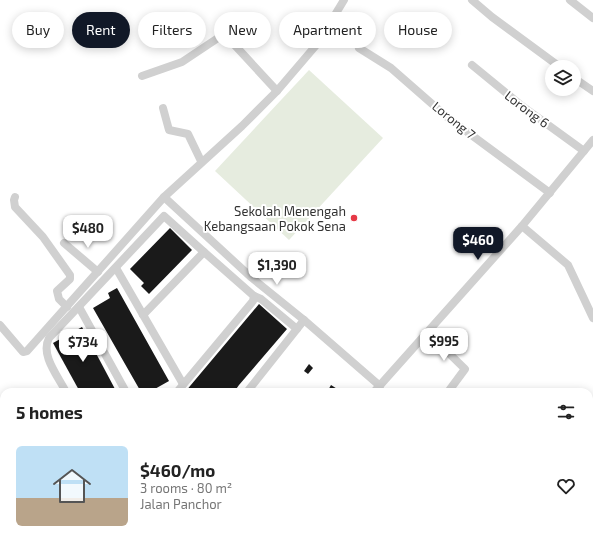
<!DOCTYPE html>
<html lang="en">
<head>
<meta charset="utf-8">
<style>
  :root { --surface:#fff; --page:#f2f2f2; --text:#222; --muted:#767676; --accent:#111827 }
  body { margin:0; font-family:"Exo 2",sans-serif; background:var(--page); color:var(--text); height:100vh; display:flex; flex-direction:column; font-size:15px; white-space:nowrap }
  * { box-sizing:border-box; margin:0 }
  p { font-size:13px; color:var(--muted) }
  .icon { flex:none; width:22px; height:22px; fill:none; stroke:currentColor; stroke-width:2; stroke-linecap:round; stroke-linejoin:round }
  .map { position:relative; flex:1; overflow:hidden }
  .side { position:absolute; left:0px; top:388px; width:593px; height:156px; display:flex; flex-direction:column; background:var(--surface); border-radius:12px 12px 0 0; box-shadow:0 2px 10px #0003 }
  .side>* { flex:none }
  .top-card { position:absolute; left:12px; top:12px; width:569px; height:36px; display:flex; gap:8px }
  .buttons { position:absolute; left:545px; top:60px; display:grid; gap:8px }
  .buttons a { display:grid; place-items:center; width:36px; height:36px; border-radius:50%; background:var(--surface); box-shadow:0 2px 10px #0003; font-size:20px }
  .price { position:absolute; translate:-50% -34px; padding:0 9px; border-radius:8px; background:#fff; color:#222; font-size:13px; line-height:26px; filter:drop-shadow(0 1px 2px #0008) }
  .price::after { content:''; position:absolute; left:50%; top:24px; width:12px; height:9px; margin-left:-6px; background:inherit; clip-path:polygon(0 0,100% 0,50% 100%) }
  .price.on { background:var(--accent); color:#fff }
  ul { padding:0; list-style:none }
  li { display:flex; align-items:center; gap:12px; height:100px; padding:0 16px }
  li span { display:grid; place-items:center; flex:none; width:112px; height:80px; border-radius:6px; color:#555 }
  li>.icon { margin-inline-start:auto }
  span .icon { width:48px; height:48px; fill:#fffc; stroke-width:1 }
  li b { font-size:17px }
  h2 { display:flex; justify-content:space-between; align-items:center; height:48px; padding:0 16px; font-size:17px }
  .chip { padding:0 14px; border-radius:18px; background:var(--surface); box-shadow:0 2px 10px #0003; font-size:14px; line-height:36px }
  .chip.on { background:var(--accent); color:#fff }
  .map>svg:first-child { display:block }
  .green { fill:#e6ecdf }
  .building { fill:#1a1a1a }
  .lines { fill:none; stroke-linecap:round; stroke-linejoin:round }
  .minor { stroke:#d0d0d0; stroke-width:8 }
  .poi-dot { fill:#e63946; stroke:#fff; stroke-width:1.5 }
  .labels { text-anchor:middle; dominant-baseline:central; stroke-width:4; stroke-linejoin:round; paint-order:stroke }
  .street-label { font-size:13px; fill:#333; stroke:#fff }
  .poi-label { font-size:13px; fill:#333; stroke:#fff; text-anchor:end }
</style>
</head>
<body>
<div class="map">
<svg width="593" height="544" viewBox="0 0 593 544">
  <rect width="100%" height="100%" fill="#fff"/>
  <g class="green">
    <polygon points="309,70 383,138 289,240 215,171"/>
    <polygon points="257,540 280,540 284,544 253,544"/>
    <polygon points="316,540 381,540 385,544 320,544"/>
  </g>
  <g class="building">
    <polygon points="170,228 192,250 149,294 141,286 144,283 130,269"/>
    <polygon points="117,288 169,381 153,390 154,392 141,392 93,308 110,298 108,293"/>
    <polygon points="259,304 287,329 239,385 234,392 185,392"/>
    <polygon points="82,327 115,389 109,392 80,392 53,343"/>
    <polygon points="309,364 313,368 308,374 304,371"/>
    <polygon points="331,385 342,392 327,392"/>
  </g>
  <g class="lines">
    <g class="minor">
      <polyline points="472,0 492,17 560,67"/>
      <polyline points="570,0 593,18"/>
      <polyline points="359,48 391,68 447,117 550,193"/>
      <polyline points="472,65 522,106 584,151"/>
      <polyline points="142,76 182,62 218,38 224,36 230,40 277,91"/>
      <polyline points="574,78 593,91"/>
      <polyline points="163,108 169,130 188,134 201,161"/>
      <polyline points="15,197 14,200 15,207 43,237 70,275 70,279 57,291 59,299 67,307"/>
      <polyline points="164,197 252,278 304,320 380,386"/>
      <polyline points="522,226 568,265 593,318"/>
      <polyline points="64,243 98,272"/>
      <polyline points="116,268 183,384"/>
      <polyline points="254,296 261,299 297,329"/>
      <polyline points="79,307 126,392"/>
      <polyline points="143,315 204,252 254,296 253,301 177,392"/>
      <polyline points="0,325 23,352 27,351 164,197 242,126 277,91 318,43 344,0"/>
      <polyline points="427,332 465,369 448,392"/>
      <path d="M66,392C58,376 40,355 49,338L164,216L204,252"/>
      <polyline points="247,392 304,320"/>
      <polyline points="374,392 522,226 593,140"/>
      <polyline points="181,540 185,544"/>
      <polyline points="295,540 299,544"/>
      <polyline points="420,540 421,544"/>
      <polyline points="488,540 492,544"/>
      <polyline points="214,544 218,540"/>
      <polyline points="232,544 236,540"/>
      <polyline points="241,544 245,540"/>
    </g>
  </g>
  <circle class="poi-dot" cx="354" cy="218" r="4"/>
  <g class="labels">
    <g class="street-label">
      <text transform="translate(527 109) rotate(37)">Lorong 6</text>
      <text transform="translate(454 120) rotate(39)">Lorong 7</text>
    </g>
    <g class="poi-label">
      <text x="346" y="211">Sekolah Menengah<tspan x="346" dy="15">Kebangsaan Pokok Sena</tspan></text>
    </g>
  </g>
</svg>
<div class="buttons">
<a><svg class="icon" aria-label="layers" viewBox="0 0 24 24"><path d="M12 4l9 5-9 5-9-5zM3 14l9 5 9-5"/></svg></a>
</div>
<b class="price" style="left:88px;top:249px">$480</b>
<b class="price on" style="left:478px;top:261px">$460</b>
<b class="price" style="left:277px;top:286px">$1,390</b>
<b class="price" style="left:444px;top:362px">$995</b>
<b class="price" style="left:83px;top:363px">$734</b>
<div class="top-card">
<a class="chip">Buy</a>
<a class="chip on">Rent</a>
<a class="chip">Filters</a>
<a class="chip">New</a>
<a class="chip">Apartment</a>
<a class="chip">House</a>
</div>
<section class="side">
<h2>5 homes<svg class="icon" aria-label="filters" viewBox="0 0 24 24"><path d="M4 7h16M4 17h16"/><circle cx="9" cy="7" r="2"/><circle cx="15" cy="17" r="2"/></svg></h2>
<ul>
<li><span style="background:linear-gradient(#bfe0f5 65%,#b9a48a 0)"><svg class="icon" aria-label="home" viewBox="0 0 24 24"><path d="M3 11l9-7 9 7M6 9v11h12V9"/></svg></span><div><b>$460/mo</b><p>3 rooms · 80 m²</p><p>Jalan Panchor</p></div><svg class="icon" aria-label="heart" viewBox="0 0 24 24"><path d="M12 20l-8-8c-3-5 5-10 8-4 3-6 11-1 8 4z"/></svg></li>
</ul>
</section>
</div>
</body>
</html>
